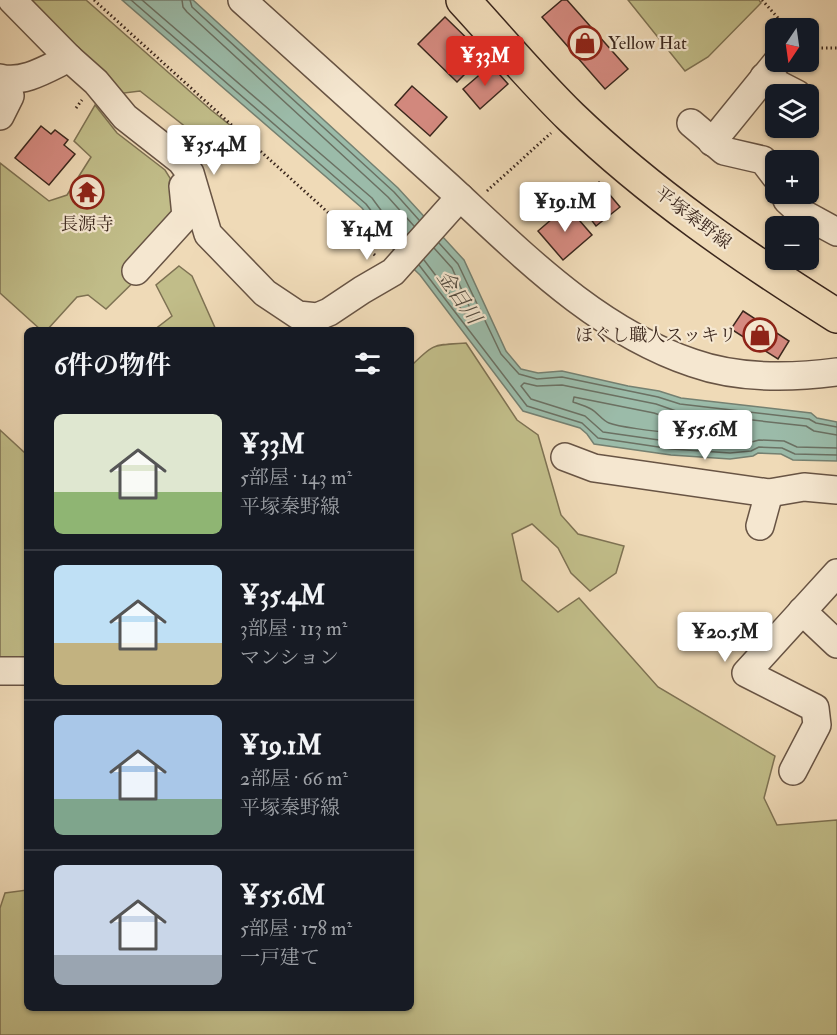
<!DOCTYPE html>
<html lang="ja">
<head>
<meta charset="utf-8">
<style>
  :root { --surface:#171b24; --page:#20242c; --text:#f1f3f6; --muted:#9ea1a6; --line:#363941; --accent:#d93025 }
  body { margin:0; font-family:"IM FELL Double Pica","Noto Serif JP",serif; background:var(--page); color:var(--text); height:100vh; display:flex; flex-direction:column; font-size:22px; white-space:nowrap }
  * { box-sizing:border-box; margin:0 }
  p { font-size:20px; color:var(--muted) }
  .icon { flex:none; width:33px; height:33px; fill:none; stroke:currentColor; stroke-width:2; stroke-linecap:round; stroke-linejoin:round }
  .map { position:relative; flex:1; overflow:hidden }
  .sheet { position:absolute; left:24px; top:327px; width:390px; height:684px; display:flex; flex-direction:column; background:var(--surface); border-radius:9px; box-shadow:0 2px 4px #0004 }
  .sheet>* { flex:none }
  .needle { width:39px; rotate:193deg }
  .buttons { position:absolute; left:765px; top:18px; display:grid; gap:12px }
  .buttons a { display:grid; place-items:center; width:54px; height:54px; border-radius:9px; background:var(--surface); box-shadow:0 2px 4px #0004; font-size:30px }
  .price { position:absolute; translate:-50% -51px; padding:0 14px; border-radius:6px; background:#fff; color:#222; font-size:20px; line-height:39px; filter:drop-shadow(0 2px 3px #0008) }
  .price::after { content:''; position:absolute; left:50%; top:36px; width:18px; height:14px; margin-left:-9px; background:inherit; clip-path:polygon(0 0,100% 0,50% 100%) }
  .price.current { background:var(--accent); color:#fff }
  ul { padding:0; list-style:none }
  li { display:flex; align-items:center; gap:18px; height:150px; padding:0 30px }
  li+li { border-top:2px solid var(--line) }
  li span { display:grid; place-items:center; flex:none; width:168px; height:120px; border-radius:9px; color:#555 }
  li>.icon { margin-inline-start:auto }
  span .icon { width:72px; height:72px; fill:#fffc; stroke-width:1 }
  li b { font-size:26px }
  h2 { display:flex; justify-content:space-between; align-items:center; height:72px; padding:0 30px; font-size:26px }
  .map>svg:first-child { display:block }
  .green { fill:#c1bd89; stroke:#7e7253; stroke-width:1.5 }
  .water { fill:#9bbba9; stroke:#758071; stroke-width:1.5 }
  .lines { fill:none; stroke-linecap:round; stroke-linejoin:round }
  .shore { stroke:#6b7163; stroke-width:1.5 }
  .building { fill:#d58a80; stroke:#3b271d; stroke-width:1.5 }
  .minor-casing { stroke:#685444; stroke-width:30 }
  .major-casing { stroke:#3b271d; stroke-width:36 }
  .path { stroke:#3b271d; stroke-width:3; stroke-dasharray:1.5 3; stroke-linecap:butt }
  .minor { stroke:#f5e7d0; stroke-width:27 }
  .major { stroke:#efdab7; stroke-width:33 }
  .labels { text-anchor:middle; dominant-baseline:central; stroke-width:4.5; stroke-linejoin:round; paint-order:stroke }
  .poi-label { font-size:18px; fill:#3b271d; stroke:#f5e7d0; text-anchor:start }
  .street-label { font-size:18px; fill:#3b271d; stroke:#f5e7d0 }
  .water-label { font-size:20px; font-style:italic; fill:#534c40; stroke:#f5e7d0 }
</style>
</head>
<body>
<div class="map">
<svg width="837" height="1035" viewBox="0 0 837 1035">
  <rect width="100%" height="100%" fill="#efdab7"/>
  <filter id="stains"><feTurbulence type="fractalNoise" baseFrequency=".00333" numOctaves="4"/><feColorMatrix values="0 0 0 0 .2 0 0 0 0 .09 0 0 0 0 .02 0 0 0 .5 -.17"/></filter>
  <radialGradient id="worn" r=".72"><stop offset=".6" stop-color="#630" stop-opacity="0"/><stop offset="1" stop-color="#630" stop-opacity=".3"/></radialGradient>
  <g class="green">
    <polygon points="12,0 86,0 211,110 255,145 242,161 210,146 140,91 108,95"/>
    <polygon points="628,0 759,0 761,3 708,57 685,71"/>
    <polygon points="95,105 117,133 165,170 170,178 179,206 155,261 106,309 88,295 77,297 47,330 41,330 0,293 0,163 49,201 67,195 91,157 74,141"/>
    <polygon points="179,266 192,276 216,330 154,330 172,316 156,285"/>
    <path d="M466,343L517,420L538,435L561,515L578,534L624,546L616,573L590,591L571,573L558,548L532,524L512,534L522,580L558,612L579,598L658,687L775,756L764,798L777,825L837,820V1035H0V908L5,893L27,890V1008H411V366C434,343 433,345 466,343Z"/>
    <polygon points="0,430 25,453 27,453 27,664 0,665"/>
  </g>
  <polygon class="water" points="122,0 193,0 398,188 464,260 506,351 521,369 538,373 562,371 628,386 659,391 681,398 811,413 817,418 837,422 837,461 793,460 781,454 758,453 753,456 730,459 671,455 594,444 587,434 580,428 523,411 420,275 393,249 362,208"/>
  <g class="lines">
    <g class="shore">
      <polyline points="131,0 366,204 397,245"/>
      <polyline points="142,0 372,198 402,239"/>
      <polyline points="182,0 183,7 187,12 388,197 414,226"/>
      <polyline points="190,0 192,7 394,192 419,220"/>
      <polyline points="439,243 458,264 501,354 519,374 537,379 562,377 658,397 680,404 809,419 816,423 837,427"/>
      <polyline points="424,260 468,318 472,318 473,315 452,268 434,248"/>
      <polyline points="419,265 527,406 582,423 598,438 672,449 730,453 751,451 759,447 782,448 795,454 837,455"/>
      <path d="M574,397L654,413L677,421L745,428L748,432C737,441 626,430 609,423C603,421 597,412 591,409C586,406 579,404 573,402Z"/>
      <polyline points="837,435 814,431 806,426 679,412 656,404 562,385 537,386 524,383 521,386 531,399 585,416 603,432 673,442 730,445 748,443 759,440 784,441 797,447 837,448"/>
    </g>
  </g>
  <g class="building">
    <polygon points="562,0 567,0 628,69 605,89 542,17"/>
    <polygon points="445,17 484,55 457,82 418,44"/>
    <polygon points="491,65 508,84 480,109 463,89"/>
    <polygon points="412,86 447,117 430,136 395,105"/>
    <polygon points="41,126 51,134 55,130 68,140 64,145 75,154 49,185 15,158"/>
    <polygon points="599,182 620,207 596,226 576,200"/>
    <polygon points="567,206 592,235 563,260 538,231"/>
    <polygon points="743,311 789,341 778,359 731,329"/>
  </g>
  <g class="lines">
    <g class="minor-casing">
      <g id="minor">
        <polyline points="12,0 69,58 96,82 125,117 181,161 190,173 208,234 265,293 298,315 317,317 329,312 362,290 393,272 460,197"/>
        <path d="M242,0C311,62 379,124 448,186C522,254 595,330 693,363C738,379 791,378 837,372"/>
        <polyline points="764,77 797,94"/>
        <path d="M0,78C24,84 48,68 69,58"/>
        <polyline points="0,116 10,96"/>
        <polyline points="691,123 724,151 763,160 776,177"/>
        <polyline points="712,142 777,62"/>
        <polyline points="785,194 787,200 800,212 837,232"/>
        <polyline points="136,271 186,216 183,186"/>
        <polyline points="565,457 594,468 769,493 804,487 837,490"/>
        <polyline points="760,526 769,493"/>
        <polyline points="802,611 837,644"/>
        <polyline points="0,671 27,671"/>
        <polyline points="793,771 817,725 815,708 746,673 837,573"/>
      </g>
    </g>
    <g class="major-casing">
      <path id="major" d="M463,0C499,39 533,80 571,117C651,194 743,257 837,316"/>
    </g>
    <g class="path">
      <polyline points="94,0 377,257"/>
      <polyline points="762,0 787,28"/>
      <polyline points="808,48 837,48"/>
      <polyline points="76,108 82,100"/>
      <polyline points="487,191 551,133"/>
    </g>
    <use href="#minor" class="minor"/>
    <use href="#major" class="major"/>
  </g>
  <defs>
    <g id="shop-ring" transform="scale(1.725)"><circle r="9.5" fill="#f5e7d0" stroke="#8f2418" stroke-width="1.5"/><path d="M-5-2.5h2.3a2.7 3.5 0 0 1 5.4 0H5L5.5 6h-11ZM-1.5-2.5h3a1.5 2.3 0 0 0-3 0Z" fill="#8f2418"/></g>
    <g id="temple-ring" transform="scale(1.725)"><circle r="9.5" fill="#f5e7d0" stroke="#8f2418" stroke-width="1.5"/><path d="M0-6L5-2H3V0L6.5 2.5H4V6H1.5V3h-3V6H-4V2.5H-6.5L-3 0V-2H-5Z" fill="#8f2418"/></g>
  </defs>
  <g fill-rule="evenodd">
    <use href="#shop-ring" x="585" y="43"/>
    <use href="#temple-ring" x="87" y="192"/>
    <use href="#shop-ring" x="760" y="335"/>
  </g>
  <g class="labels">
    <g class="poi-label">
      <text x="608" y="43">Yellow Hat</text>
      <text x="87" y="224" text-anchor="middle">長源寺</text>
      <text x="737" y="335" text-anchor="end">ほぐし職人スッキリ</text>
    </g>
    <g class="street-label">
      <text transform="translate(693 218) rotate(37)">平塚秦野線</text>
    </g>
    <g class="water-label">
      <text transform="translate(459 297) rotate(55)">金目川</text>
    </g>
  </g>
  <rect width="100%" height="100%" filter="url(#stains)"/>
  <rect width="100%" height="100%" fill="url(#worn)"/>
</svg>
<div class="buttons">
<a><svg class="needle" viewBox="-14 -14 28 28"><path d="M0-13l5 13h-10z" fill="#e53935"/><path d="M0 13l5-13h-10z" fill="#9ea1a6"/></svg></a>
<a><svg class="icon" aria-label="layers" viewBox="0 0 24 24"><path d="M12 4l9 5-9 5-9-5zM3 14l9 5 9-5"/></svg></a>
<a>+</a>
<a>−</a>
</div>
<b class="price current" style="left:485px;top:87px">¥33M</b>
<b class="price" style="left:214px;top:176px">¥35.4M</b>
<b class="price" style="left:565px;top:233px">¥19.1M</b>
<b class="price" style="left:367px;top:261px">¥14M</b>
<b class="price" style="left:705px;top:461px">¥55.6M</b>
<b class="price" style="left:725px;top:663px">¥20.5M</b>
<section class="sheet">
<h2>6件の物件<svg class="icon" aria-label="filters" viewBox="0 0 24 24"><path d="M4 7h16M4 17h16"/><circle cx="9" cy="7" r="2"/><circle cx="15" cy="17" r="2"/></svg></h2>
<ul>
<li><span style="background:linear-gradient(#dfe7d0 65%,#8fb573 0)"><svg class="icon" aria-label="home" viewBox="0 0 24 24"><path d="M3 11l9-7 9 7M6 9v11h12V9"/></svg></span><div><b>¥33M</b><p>5部屋 · 143 m²</p><p>平塚秦野線</p></div></li>
<li><span style="background:linear-gradient(#bfe0f5 65%,#c2b280 0)"><svg class="icon" aria-label="home" viewBox="0 0 24 24"><path d="M3 11l9-7 9 7M6 9v11h12V9"/></svg></span><div><b>¥35.4M</b><p>3部屋 · 113 m²</p><p>マンション</p></div></li>
<li><span style="background:linear-gradient(#a9c7e8 70%,#7fa58c 0)"><svg class="icon" aria-label="home" viewBox="0 0 24 24"><path d="M3 11l9-7 9 7M6 9v11h12V9"/></svg></span><div><b>¥19.1M</b><p>2部屋 · 66 m²</p><p>平塚秦野線</p></div></li>
<li><span style="background:linear-gradient(#c9d6e8 75%,#9aa5b1 0)"><svg class="icon" aria-label="home" viewBox="0 0 24 24"><path d="M3 11l9-7 9 7M6 9v11h12V9"/></svg></span><div><b>¥55.6M</b><p>5部屋 · 178 m²</p><p>一戸建て</p></div></li>
</ul>
</section>
</div>
</body>
</html>
